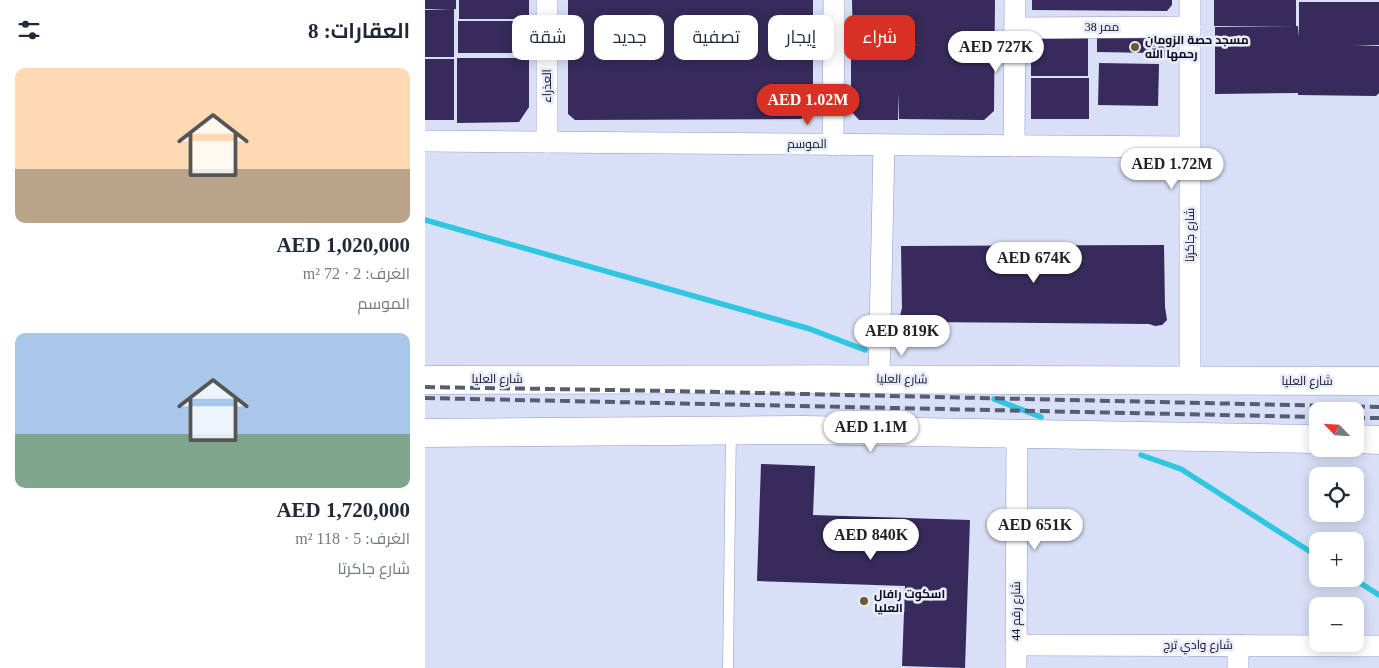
<!DOCTYPE html>
<html lang="ar">
<head>
<meta charset="utf-8">
<style>
  :root { --surface:#fff; --page:#f2f2f3; --text:#1f2937; --muted:#747a83; --accent:#d93025 }
  body { margin:0; font-family:"Times New Roman",Cairo,serif; background:var(--page); color:var(--text); direction:rtl; height:100vh; display:flex; flex-direction:column; font-size:19px; white-space:nowrap }
  * { box-sizing:border-box; margin:0 }
  p { font-size:16px; color:var(--muted) }
  .icon { flex:none; width:28px; height:28px; fill:none; stroke:currentColor; stroke-width:2; stroke-linecap:round; stroke-linejoin:round }
  .map { position:relative; flex:1; overflow:hidden; direction:ltr }
  .sheet { display:flex; flex-direction:column; background:var(--surface); width:425px }
  .sheet>* { flex:none }
  .hud { position:absolute; left:15px; top:15px; width:475px; height:45px; direction:rtl; display:flex; gap:10px }
  .needle { width:32px; rotate:295deg }
  .fabs { position:absolute; left:884px; top:402px; display:grid; gap:10px }
  .fabs a { display:grid; place-items:center; width:55px; height:55px; border-radius:10px; background:var(--surface); box-shadow:0 2px 12px #0003; font-size:25px }
  .price { position:absolute; translate:-50% -42px; padding:0 11px; border-radius:18px; background:#fff; color:#222; font-size:16px; line-height:32px; filter:drop-shadow(0 1px 2px #0008) }
  .price::after { content:''; position:absolute; left:50%; top:30px; width:15px; height:11px; margin-left:-8px; background:inherit; clip-path:polygon(0 0,100% 0,50% 100%) }
  .price.on { background:var(--accent); color:#fff }
  ul { padding:0; list-style:none }
  li { display:grid; align-content:center; gap:10px; height:265px; padding:0 15px }
  li span { display:grid; place-items:center; height:155px; border-radius:10px; color:#555 }
  li>.icon { margin-inline-start:auto }
  span .icon { width:90px; height:90px; fill:#fffc; stroke-width:1 }
  li b { font-size:21px }
  h2 { display:flex; justify-content:space-between; align-items:center; height:60px; padding:0 15px; font-size:21px }
  .pill { padding:0 18px; border-radius:10px; background:var(--surface); box-shadow:0 2px 12px #0003; font-size:18px; line-height:45px }
  .pill.on { background:var(--accent); color:#fff }
  main { display:flex; flex:1; min-height:0 }
  .map>svg:first-child { display:block }
  .lines { fill:none; stroke-linecap:round; stroke-linejoin:round }
  .stream { stroke:#2ec6e0; stroke-width:5.5 }
  .building { fill:#362b5a }
  .lane-casing { stroke:#8c9ad0; stroke-width:11 }
  .street-casing { stroke:#8c9ad0; stroke-width:22 }
  .secondary-casing { stroke:#8c9ad0; stroke-width:29 }
  .lane { stroke:#fff; stroke-width:10 }
  .street { stroke:#fff; stroke-width:21 }
  .secondary { stroke:#fff; stroke-width:28 }
  .rail { stroke:#575c71; stroke-width:4; stroke-dasharray:10 5; stroke-linecap:butt }
  .poi-dot { fill:#6b5b29; stroke:#e9ecf8; stroke-width:2 }
  .labels { text-anchor:middle; dominant-baseline:central; stroke-width:5; stroke-linejoin:round; paint-order:stroke }
  .street-label { font-size:12px; fill:#0a0e22; stroke:#e9ecf8 }
  .poi-label { font-size:12px; font-weight:bold; fill:#0a0e22; stroke:#e9ecf8; text-anchor:start }
</style>
</head>
<body>
<main>
<div class="map">
<svg width="954" height="668" viewBox="0 0 954 668">
  <rect width="100%" height="100%" fill="#d8dff6"/>
  <g class="lines">
    <g class="stream">
      <polyline points="0,220 385,329 440,350"/>
      <polyline points="569,399 616,417"/>
      <polyline points="716,455 756,469 892,556"/>
      <polyline points="929,579 954,595"/>
    </g>
  </g>
  <g class="building">
    <polygon points="0,0 31,0 31,9 29,9 29,57 0,57 0,10 26,10 0,9"/>
    <rect x="34" y="0" width="70" height="19"/>
    <polygon points="143,0 388,0 388,108 376,119 150,120 143,114"/>
    <polygon points="427,0 570,0 569,111 559,120 474,119 473,92 473,120 434,120 426,111 426,46 498,44 428,45"/>
    <polygon points="607,0 747,0 747,5 742,11 607,10"/>
    <rect x="789" y="0" width="82" height="26"/>
    <polygon points="874,2 954,2 954,45 929,46 954,46 954,93 951,96 873,95 873,93 790,94 790,27 873,26 874,37"/>
    <rect x="33" y="21" width="71" height="32"/>
    <polygon points="672,35 742,36 744,41 748,42 748,57 731,57 731,53 672,52"/>
    <polygon points="663,38 663,76 606,76 606,48 613,39"/>
    <polygon points="32,58 104,58 104,107 94,122 32,123"/>
    <rect x="0" y="59" width="29" height="61"/>
    <polygon points="674,63 734,64 733,106 673,105"/>
    <rect x="606" y="78" width="58" height="41"/>
    <polygon points="739,245 740,307 742,320 737,325 730,326 724,324 494,322 484,325 478,324 475,316 477,308 476,246"/>
    <polygon points="336,464 390,466 388,515 545,520 540,668 477,666 480,586 332,581"/>
  </g>
  <g class="lines">
    <g class="lane-casing">
      <polyline id="lane" points="303,668 306,432"/>
    </g>
    <g class="street-casing">
      <g id="street">
        <polyline points="590,28 765,27"/>
        <polyline points="0,141 765,147"/>
        <polyline points="122,142 122,0"/>
        <polyline points="408,145 409,0"/>
        <polyline points="589,146 590,0"/>
        <polyline points="454,378 459,145"/>
        <polyline points="765,380 765,0"/>
        <polyline points="591,645 954,646"/>
        <polyline points="591,668 592,434"/>
        <polyline points="813,668 813,645"/>
      </g>
    </g>
    <g class="secondary-casing">
      <g id="secondary">
        <path d="M0,380C318,379 636,379 954,381"/>
        <polyline points="0,433 377,430 892,439"/>
        <polyline points="930,439 954,440"/>
      </g>
    </g>
    <use href="#lane" class="lane"/>
    <use href="#street" class="street"/>
    <use href="#secondary" class="secondary"/>
    <g class="rail">
      <polyline points="0,387 247,391 954,407"/>
      <polyline points="0,398 892,417"/>
      <polyline points="930,418 954,418"/>
    </g>
  </g>
  <g class="poi-dot">
    <circle cx="710" cy="47" r="5"/>
    <circle cx="439" cy="601" r="5"/>
  </g>
  <g class="labels">
    <g class="street-label">
      <text x="677" y="27">ممر 38</text>
      <text transform="translate(122 86) rotate(-90)">العذراء</text>
      <text x="382" y="144">الموسم</text>
      <text transform="translate(765 235) rotate(-90)">شارع جاكرتا</text>
      <text x="72" y="379">شارع العليا</text>
      <text transform="translate(477 379) rotate(1)">شارع العليا</text>
      <text x="882" y="381">شارع العليا</text>
      <text transform="translate(591 611) rotate(-90)">شارع رقم 44</text>
      <text x="773" y="645">شارع وادي ترج</text>
    </g>
    <g class="poi-label">
      <text x="720" y="40">مسجد حصة الزومان<tspan x="720" dy="14">رحمها الله</tspan></text>
      <text x="449" y="594">اسكوت رافال<tspan x="449" dy="14">العليا</tspan></text>
    </g>
  </g>
</svg>
<div class="fabs">
<a><svg class="needle" viewBox="-14 -14 28 28"><path d="M0-13l5 13h-10z" fill="#e53935"/><path d="M0 13l5-13h-10z" fill="#747a83"/></svg></a>
<a><svg class="icon" aria-label="locate" viewBox="0 0 24 24"><circle cx="12" cy="12" r="6"/><path d="M12 2v4M12 18v4M2 12h4M18 12h4"/></svg></a>
<a>+</a>
<a>−</a>
</div>
<b class="price" style="left:571px;top:73px">AED 727K</b>
<b class="price on" style="left:383px;top:126px">AED 1.02M</b>
<b class="price" style="left:747px;top:190px">AED 1.72M</b>
<b class="price" style="left:609px;top:284px">AED 674K</b>
<b class="price" style="left:477px;top:357px">AED 819K</b>
<b class="price" style="left:446px;top:453px">AED 1.1M</b>
<b class="price" style="left:610px;top:551px">AED 651K</b>
<b class="price" style="left:446px;top:561px">AED 840K</b>
<div class="hud">
<a class="pill on">شراء</a>
<a class="pill">إيجار</a>
<a class="pill">تصفية</a>
<a class="pill">جديد</a>
<a class="pill">شقة</a>
</div>
</div>
<section class="sheet">
<h2>العقارات: 8<svg class="icon" aria-label="filters" viewBox="0 0 24 24"><path d="M4 7h16M4 17h16"/><circle cx="9" cy="7" r="2"/><circle cx="15" cy="17" r="2"/></svg></h2>
<ul>
<li><span style="background:linear-gradient(#ffd9b3 65%,#b9a48a 0)"><svg class="icon" aria-label="home" viewBox="0 0 24 24"><path d="M3 11l9-7 9 7M6 9v11h12V9"/></svg></span><div><b>AED 1,020,000</b><p>الغرف: 2 · 72 m²</p><p>الموسم</p></div></li>
<li><span style="background:linear-gradient(#a9c7e8 65%,#7fa58c 0)"><svg class="icon" aria-label="home" viewBox="0 0 24 24"><path d="M3 11l9-7 9 7M6 9v11h12V9"/></svg></span><div><b>AED 1,720,000</b><p>الغرف: 5 · 118 m²</p><p>شارع جاكرتا</p></div></li>
</ul>
</section>
</main>
</body>
</html>
